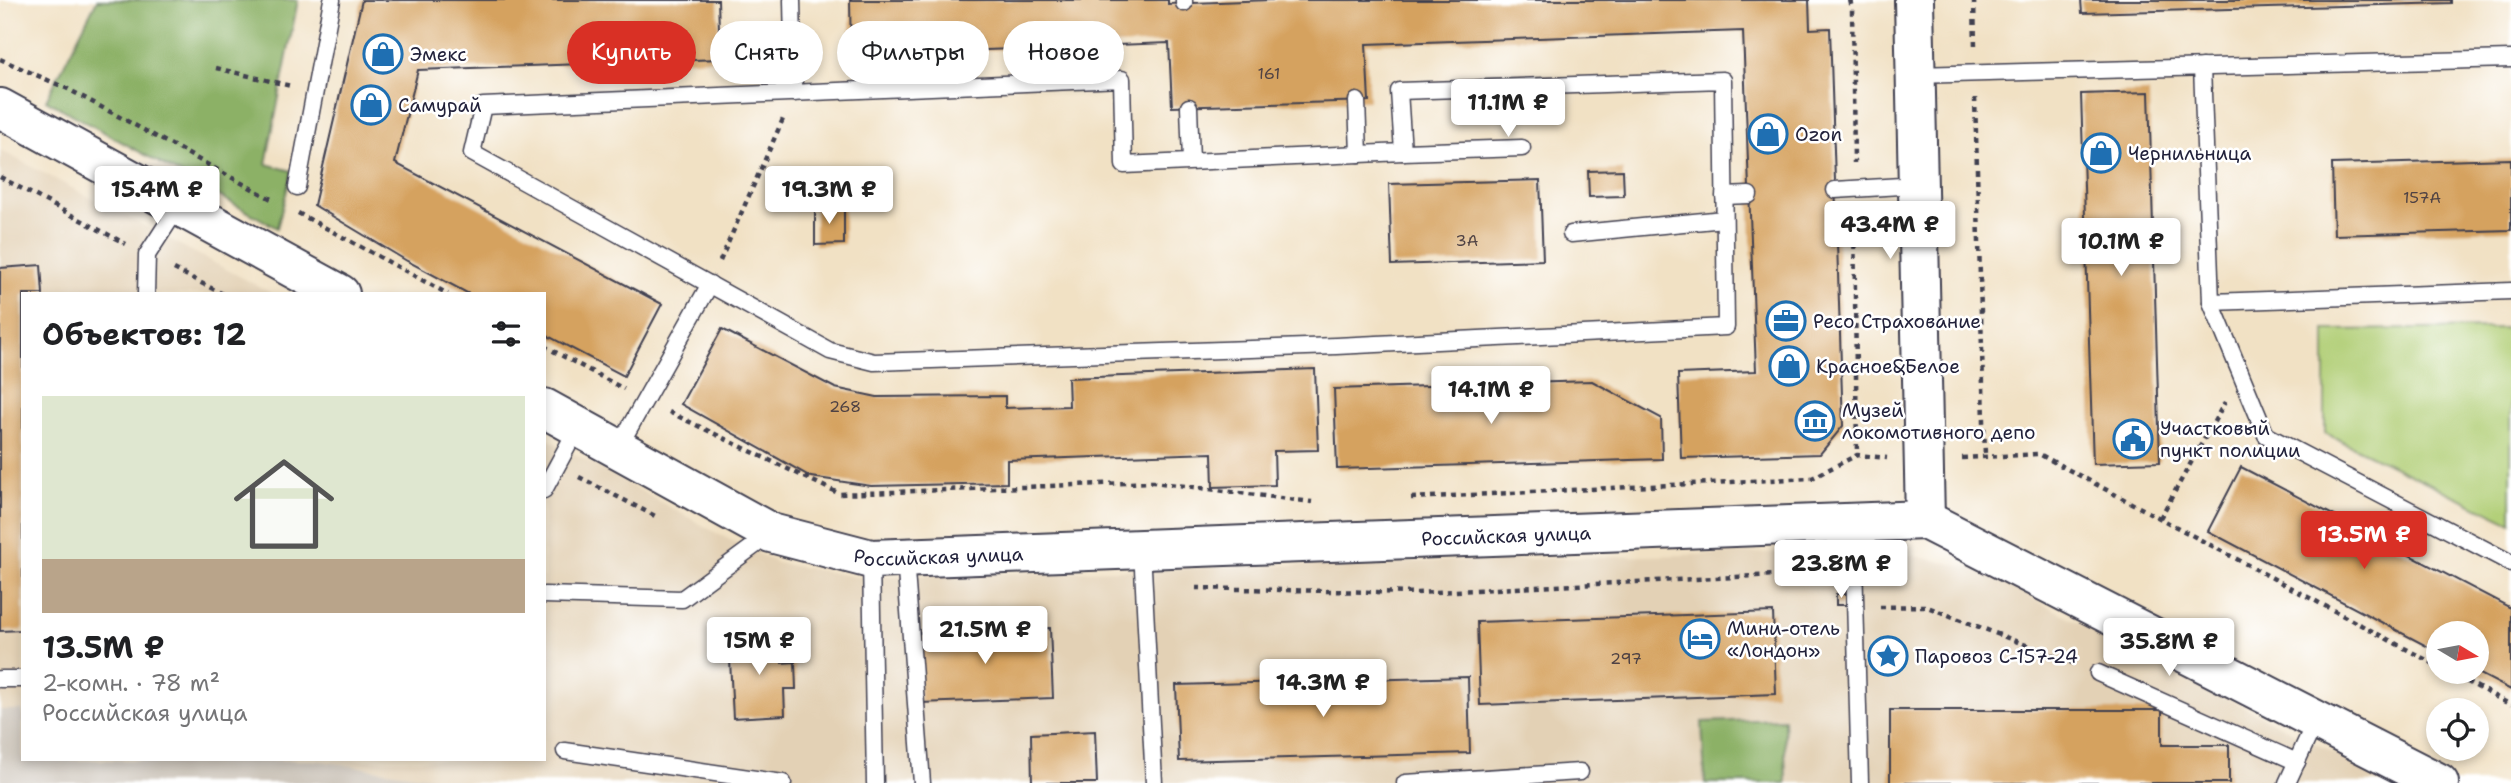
<!DOCTYPE html>
<html lang="ru">
<head>
<meta charset="utf-8">
<style>
  :root { --surface:#fff; --page:#f2f2f2; --text:#202124; --muted:#757577; --accent:#d93025 }
  body { margin:0; font-family:"Shantell Sans",sans-serif; background:var(--page); color:var(--text); height:100vh; display:flex; flex-direction:column; font-size:26px; white-space:nowrap }
  * { box-sizing:border-box; margin:0 }
  p { font-size:23px; color:var(--muted) }
  .icon { flex:none; width:38px; height:38px; fill:none; stroke:currentColor; stroke-width:2; stroke-linecap:round; stroke-linejoin:round }
  .map { position:relative; flex:1; overflow:hidden }
  .sheet { position:absolute; left:21px; top:292px; width:525px; height:469px; display:flex; flex-direction:column; background:var(--surface); border-radius:0px; box-shadow:0 4px 10px #0003 }
  .sheet>* { flex:none }
  .guide { position:absolute; left:567px; top:21px; width:665px; height:63px; display:flex; gap:14px }
  .needle { width:46px; rotate:100deg }
  .fabs { position:absolute; left:2426px; top:621px; display:grid; gap:14px }
  .fabs a { display:grid; place-items:center; width:63px; height:63px; border-radius:50%; background:var(--surface); box-shadow:0 4px 10px #0003; font-size:35px }
  .price { position:absolute; translate:-50% -60px; padding:0 16px; border-radius:7px; background:#fff; color:#222; font-size:23px; line-height:46px; filter:drop-shadow(0 2px 4px #0008) }
  .price::after { content:''; position:absolute; left:50%; top:42px; width:21px; height:16px; margin-left:-10px; background:inherit; clip-path:polygon(0 0,100% 0,50% 100%) }
  .price.on { background:var(--accent); color:#fff }
  ul { padding:0; list-style:none }
  li { display:grid; align-content:center; gap:14px; height:371px; padding:0 21px }
  li span { display:grid; place-items:center; height:217px; border-radius:0px; color:#555 }
  li>.icon { margin-inline-start:auto }
  span .icon { width:126px; height:126px; fill:#fffc; stroke-width:1 }
  li b { font-size:30px }
  h2 { display:flex; justify-content:space-between; align-items:center; height:84px; padding:0 21px; font-size:30px }
  .pill { padding:0 24px; border-radius:32px; background:var(--surface); box-shadow:0 4px 10px #0003; font-size:24px; line-height:63px }
  .pill.on { background:var(--accent); color:#fff }
  .map>svg:first-child { display:block }
  .built { fill:#e3d1b5 }
  .industrial { fill:#cbc3b8 }
  .green { fill:#b0ce75; stroke:#697858; stroke-width:2 }
  .forest { fill:#8cb166; stroke:#576a50; stroke-width:2 }
  .building { fill:#d5a25f }
  .lines { fill:none; stroke-linecap:round; stroke-linejoin:round }
  .lane-casing { stroke:#413f50; stroke-width:19 }
  .secondary-casing { stroke:#413f50; stroke-width:42 }
  .path { stroke:#413f50; stroke-width:4.5; stroke-dasharray:5 5; stroke-linecap:butt }
  .lane { stroke:#fff; stroke-width:16 }
  .secondary { stroke:#fff; stroke-width:38 }
  .labels { text-anchor:middle; dominant-baseline:central; stroke-width:5; stroke-linejoin:round; paint-order:stroke }
  .number-label { font-size:16px; fill:#4f4244 }
  .poi-label { font-size:19px; fill:#22223b; stroke:#fff; text-anchor:start }
  .street-label { font-size:19px; fill:#22223b; stroke:#fff }
</style>
</head>
<body>
<div class="map">
<svg width="2511" height="783" viewBox="0 0 2511 783">
  <rect width="100%" height="100%" fill="#fff"/>
  <filter id="ink" filterUnits="userSpaceOnUse"><feTurbulence type="fractalNoise" baseFrequency=".0143" numOctaves="2"/><feDisplacementMap in="SourceGraphic" scale="14" xChannelSelector="R" yChannelSelector="G"/><feConvolveMatrix kernelMatrix="1 2 1 2 8 2 1 2 1" color-interpolation-filters="sRGB"/></filter>
  <filter id="wash" filterUnits="userSpaceOnUse"><feTurbulence type="fractalNoise" baseFrequency=".00686" numOctaves="4" result="noise"/><feDisplacementMap in="SourceGraphic" scale="28" xChannelSelector="R" yChannelSelector="G"/><feGaussianBlur stdDeviation="1.57" result="paint"/><feColorMatrix in="noise" values="0 0 0 0 0 0 0 0 0 0 0 0 0 0 0 0 0 1.4 0 .05"/><feComposite in="paint" operator="in"/></filter>
  <g filter="url(#wash)">
    <rect width="100%" height="100%" fill="#f1e1c4"/>
    <g class="built">
      <polygon points="0,150 273,294 23,294 23,710 0,710"/>
      <polygon points="544,437 711,530 777,563 857,577 1877,550 1919,557 1975,569 2392,783 467,783 313,760 544,760"/>
    </g>
    <polygon class="industrial" points="0,710 23,710 23,760 313,760 467,783 0,783"/>
    <polygon class="green" points="2511,328 2511,523 2325,433 2325,330"/>
    <g class="forest">
      <polygon points="97,0 298,0 266,164 292,171 277,228 46,100"/>
      <polygon points="1784,719 1786,783 1705,783 1702,722"/>
    </g>
    <g id="blocks">
      <g class="building">
        <polygon points="362,0 718,0 720,59 418,70 395,163 662,304 624,376 544,334 544,294 469,294 407,261 314,205"/>
        <polygon points="850,0 1168,0 1168,4 1270,0 1809,0 1810,29 1830,28 1843,426 1820,454 1681,458 1678,374 1756,371 1743,31 1366,44 1369,101 1172,107 1169,43 851,55"/>
        <polygon points="2081,0 2451,0 2451,3 2082,13"/>
        <polygon points="2149,92 2160,462 2093,464 2081,94"/>
        <polygon points="2511,159 2511,230 2334,235 2332,164"/>
        <polygon points="1623,170 1624,196 1589,197 1588,171"/>
        <polygon points="1540,180 1543,260 1392,265 1389,184"/>
        <polygon points="815,208 844,208 844,244 815,245"/>
        <polygon points="41,265 43,294 23,294 23,630 0,631 0,268"/>
        <polygon points="722,329 835,388 877,397 1005,396 1005,408 1069,406 1068,378 1315,369 1318,450 1274,451 1275,485 1213,487 1212,453 1007,460 1007,483 871,486 811,477 681,404"/>
        <polygon points="1592,381 1661,418 1662,459 1337,469 1334,389"/>
        <polygon points="2241,467 2511,608 2511,690 2476,672 2476,634 2438,634 2438,652 2208,531"/>
        <rect x="1836" y="594" width="10" height="11"/>
        <polygon points="1773,612 1776,694 1480,705 1477,622"/>
        <polygon points="1050,628 1053,698 920,703 918,633"/>
        <polygon points="780,637 782,663 795,662 796,689 784,689 785,715 733,718 729,640"/>
        <polygon points="1468,677 1470,753 1179,761 1176,685"/>
        <polygon points="1890,710 2162,710 2162,745 2229,745 2229,783 1890,783"/>
        <polygon points="1095,731 1097,783 1032,783 1031,734"/>
      </g>
    </g>
  </g>
  <g filter="url(#ink)">
    <use href="#blocks" fill-opacity="0" stroke="#413f50" stroke-width="2"/>
    <g class="lines">
      <g class="lane-casing">
        <g id="lane">
          <polyline points="792,0 794,93"/>
          <polyline points="1184,0 1184,3"/>
          <polyline points="2202,67 2211,302 2266,435 2511,563"/>
          <polyline points="1916,75 2511,59"/>
          <polygon points="1122,79 1124,165 1403,152 1399,91 1723,80 1726,327 1336,346 874,362 830,351 472,153 483,106"/>
          <polyline points="1357,101 1359,154"/>
          <polyline points="1189,107 1191,161"/>
          <polyline points="1403,152 1522,148"/>
          <polyline points="297,187 332,0"/>
          <polyline points="1835,190 1918,185"/>
          <polyline points="1724,196 1749,195"/>
          <polyline points="1571,234 1724,219"/>
          <polyline points="146,294 147,255 180,204"/>
          <polyline points="2211,302 2511,291"/>
          <polyline points="618,448 710,284"/>
          <polyline points="544,490 578,427"/>
          <polyline points="1853,523 1860,783"/>
          <polyline points="1142,549 1154,783"/>
          <polyline points="905,558 922,783"/>
          <polyline points="871,559 875,783"/>
          <polyline points="544,595 682,599 769,535"/>
          <polyline points="2098,673 2297,762"/>
          <polyline points="0,679 23,679"/>
          <polyline points="565,751 783,783"/>
          <polyline points="1405,783 1580,772"/>
          <polyline points="2287,783 2316,720"/>
        </g>
      </g>
      <g class="secondary-casing">
        <g id="secondary">
          <polyline points="1914,0 1925,520"/>
          <polyline points="0,108 340,294"/>
          <path id="s1" d="M544,408L771,533L871,559L1925,520L2439,783"/>
        </g>
      </g>
      <g class="path">
        <polyline points="1850,0 1852,8 1854,163"/>
        <polyline points="1974,0 1975,47"/>
        <polyline points="0,59 68,89 275,201"/>
        <polyline points="216,68 291,86"/>
        <polyline points="1975,98 1985,457"/>
        <polyline points="0,177 126,244"/>
        <polyline points="298,213 448,294"/>
        <polyline points="1854,214 1857,455"/>
        <polyline points="720,261 783,119"/>
        <polyline points="174,269 223,294"/>
        <polyline points="544,346 624,389"/>
        <polyline points="669,412 840,494 1153,482 1312,502"/>
        <polyline points="1962,458 2039,454 2438,666"/>
        <polyline points="579,477 655,516"/>
        <polyline points="1411,498 1812,478 1857,455 1887,458"/>
        <polyline points="2160,518 2225,402"/>
        <polyline points="1196,588 1417,593 1813,573 1813,559"/>
        <polyline points="1880,607 1925,606 2075,664"/>
        <polyline points="2449,672 2511,705"/>
      </g>
      <use href="#lane" class="lane"/>
      <use href="#secondary" class="secondary"/>
    </g>
  </g>
  <defs>
    <g id="shop-ring" transform="scale(2.0125)"><circle r="9.5" fill="#fff" stroke="#1f6fb2" stroke-width="1.5"/><path d="M-5-2.5h2.3a2.7 3.5 0 0 1 5.4 0H5L5.5 6h-11ZM-1.5-2.5h3a1.5 2.3 0 0 0-3 0Z" fill="#1f6fb2"/></g>
    <g id="office-ring" transform="scale(2.0125)"><circle r="9.5" fill="#fff" stroke="#1f6fb2" stroke-width="1.5"/><path d="M-6-3h4V-5.5h4V-3h4V5H-6ZM-1-4.5V-3h2v-1.5ZM-6 0V1H6V0Z" fill="#1f6fb2"/></g>
    <g id="museum-ring" transform="scale(2.0125)"><circle r="9.5" fill="#fff" stroke="#1f6fb2" stroke-width="1.5"/><path d="M0-6L6-3V-2H-6V-3ZM-5-1h2V3h-2ZM-1-1h2V3h-2ZM3-1h2V3H3ZM-6 4H6V6H-6Z" fill="#1f6fb2"/></g>
    <g id="civic-ring" transform="scale(2.0125)"><circle r="9.5" fill="#fff" stroke="#1f6fb2" stroke-width="1.5"/><path d="M-.6-6.5H3V-4.5H.6V-3L4-1V1h2V6H-6V1h2V-1L-.6-3ZM-1.2 2.5V6h2.4V2.5Z" fill="#1f6fb2"/></g>
    <g id="hotel-ring" transform="scale(2.0125)"><circle r="9.5" fill="#fff" stroke="#1f6fb2" stroke-width="1.5"/><path d="M-6-4.5h1.5V1H6V5H4.5V3h-9V5H-6ZM-4 0a1.8 1.8 0 1 1 3.6 0ZM.5 0V-2.5h3Q6-2.5 6 0Z" fill="#1f6fb2"/></g>
    <g id="sight-ring" transform="scale(2.0125)"><circle r="9.5" fill="#fff" stroke="#1f6fb2" stroke-width="1.5"/><path d="M0-6L1.8-2.2L6-1.7L2.9 1.2L3.7 5.4L0 3.3L-3.7 5.4L-2.9 1.2L-6-1.7L-1.8-2.2Z" fill="#1f6fb2"/></g>
  </defs>
  <g fill-rule="evenodd">
    <use href="#shop-ring" x="383" y="54"/>
    <use href="#shop-ring" x="371" y="105"/>
    <use href="#shop-ring" x="1768" y="134"/>
    <use href="#shop-ring" x="2101" y="153"/>
    <use href="#office-ring" x="1786" y="321"/>
    <use href="#shop-ring" x="1789" y="366"/>
    <use href="#museum-ring" x="1815" y="421"/>
    <use href="#civic-ring" x="2133" y="439"/>
    <use href="#hotel-ring" x="1700" y="639"/>
    <use href="#sight-ring" x="1888" y="656"/>
  </g>
  <g class="labels">
    <g class="number-label">
      <text x="1269" y="73">161</text>
      <text x="2422" y="197">157А</text>
      <text x="1467" y="240">3А</text>
      <text x="845" y="406">268</text>
      <text x="1626" y="658">297</text>
    </g>
    <g class="poi-label">
      <text x="410" y="54">Эмекс</text>
      <text x="398" y="105">Самурай</text>
      <text x="1795" y="134">Ozon</text>
      <text x="2128" y="153">Чернильница</text>
      <text x="1813" y="321">Ресо Страхование</text>
      <text x="1816" y="366">Красное&amp;Белое</text>
      <text x="1842" y="410">Музей<tspan x="1842" dy="22">локомотивного депо</tspan></text>
      <text x="2160" y="428">Участковый<tspan x="2160" dy="22">пункт полиции</tspan></text>
      <text x="1727" y="628">Мини-отель<tspan x="1727" dy="22">«Лондон»</tspan></text>
      <text x="1915" y="656">Паровоз С-157-24</text>
    </g>
    <g class="street-label">
      <text stroke="none"><textPath href="#s1" startOffset="998">Российская улица</textPath></text>
      <text stroke="none"><textPath href="#s1" startOffset="430">Российская улица</textPath></text>
    </g>
  </g>
</svg>
<div class="fabs">
<a><svg class="needle" viewBox="-14 -14 28 28"><path d="M0-13l5 13h-10z" fill="#e53935"/><path d="M0 13l5-13h-10z" fill="#757577"/></svg></a>
<a><svg class="icon" aria-label="locate" viewBox="0 0 24 24"><circle cx="12" cy="12" r="6"/><path d="M12 2v4M12 18v4M2 12h4M18 12h4"/></svg></a>
</div>
<b class="price" style="left:1508px;top:139px">11.1M ₽</b>
<b class="price" style="left:157px;top:226px">15.4M ₽</b>
<b class="price" style="left:829px;top:226px">19.3M ₽</b>
<b class="price" style="left:1890px;top:261px">43.4M ₽</b>
<b class="price" style="left:2121px;top:278px">10.1M ₽</b>
<b class="price" style="left:1491px;top:426px">14.1M ₽</b>
<b class="price on" style="left:2364px;top:571px">13.5M ₽</b>
<b class="price" style="left:1841px;top:600px">23.8M ₽</b>
<b class="price" style="left:985px;top:666px">21.5M ₽</b>
<b class="price" style="left:759px;top:677px">15M ₽</b>
<b class="price" style="left:2169px;top:678px">35.8M ₽</b>
<b class="price" style="left:1323px;top:719px">14.3M ₽</b>
<div class="guide">
<a class="pill on">Купить</a>
<a class="pill">Снять</a>
<a class="pill">Фильтры</a>
<a class="pill">Новое</a>
</div>
<section class="sheet">
<h2>Объектов: 12<svg class="icon" aria-label="filters" viewBox="0 0 24 24"><path d="M4 7h16M4 17h16"/><circle cx="9" cy="7" r="2"/><circle cx="15" cy="17" r="2"/></svg></h2>
<ul>
<li><span style="background:linear-gradient(#dfe7d0 75%,#b9a48a 0)"><svg class="icon" aria-label="home" viewBox="0 0 24 24"><path d="M3 11l9-7 9 7M6 9v11h12V9"/></svg></span><div><b>13.5M ₽</b><p>2-комн. · 78 m²</p><p>Российская улица</p></div></li>
</ul>
</section>
</div>
</body>
</html>
